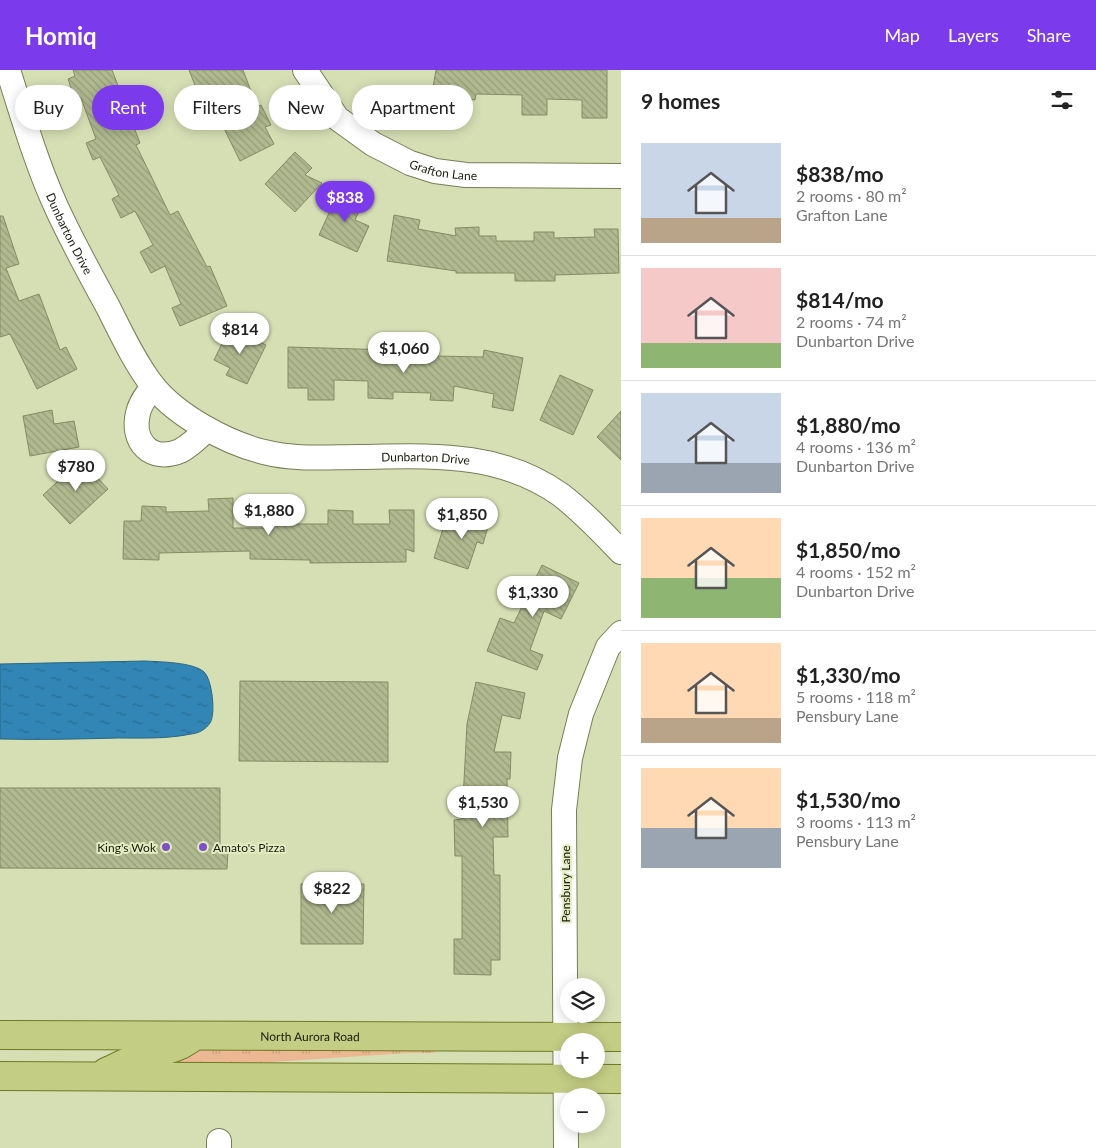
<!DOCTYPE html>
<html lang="en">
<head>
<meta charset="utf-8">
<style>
  :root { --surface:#fff; --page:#f6f6f6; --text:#222; --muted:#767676; --line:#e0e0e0; --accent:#7c3aed }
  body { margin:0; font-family:Lato,sans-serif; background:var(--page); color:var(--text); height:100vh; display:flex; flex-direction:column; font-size:19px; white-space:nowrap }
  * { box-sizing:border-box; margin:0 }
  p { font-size:16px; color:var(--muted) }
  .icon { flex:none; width:28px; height:28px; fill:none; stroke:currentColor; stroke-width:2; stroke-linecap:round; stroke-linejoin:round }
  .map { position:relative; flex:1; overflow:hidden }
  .panel { display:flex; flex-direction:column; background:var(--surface); width:475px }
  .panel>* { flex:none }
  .hud { position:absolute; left:15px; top:15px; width:475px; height:45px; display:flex; gap:10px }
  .fabs { position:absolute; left:560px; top:908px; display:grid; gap:10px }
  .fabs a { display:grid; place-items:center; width:45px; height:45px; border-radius:50%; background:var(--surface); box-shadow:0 2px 12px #0003; font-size:25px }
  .price { position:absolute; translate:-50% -42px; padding:0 11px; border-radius:18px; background:#fff; color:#222; font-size:16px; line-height:32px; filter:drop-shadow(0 1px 2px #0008) }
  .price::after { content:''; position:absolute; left:50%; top:30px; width:15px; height:11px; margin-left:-8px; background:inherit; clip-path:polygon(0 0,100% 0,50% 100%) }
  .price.active { background:var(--accent); color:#fff }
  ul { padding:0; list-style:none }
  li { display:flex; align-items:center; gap:15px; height:125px; padding:0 20px }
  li+li { border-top:1px solid var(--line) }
  li span { display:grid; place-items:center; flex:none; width:140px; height:100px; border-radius:0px; color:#555 }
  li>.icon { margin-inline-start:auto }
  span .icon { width:60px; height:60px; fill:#fffc; stroke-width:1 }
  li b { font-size:21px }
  h2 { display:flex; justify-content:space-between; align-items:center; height:60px; padding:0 20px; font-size:21px }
  .chip { padding:0 18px; border-radius:22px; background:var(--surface); box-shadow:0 2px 12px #0003; font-size:18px; line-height:45px }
  .chip.active { background:var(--accent); color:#fff }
  header { display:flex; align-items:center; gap:30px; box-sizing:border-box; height:70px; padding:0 25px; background:var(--accent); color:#fff }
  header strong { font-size:24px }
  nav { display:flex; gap:28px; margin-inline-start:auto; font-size:18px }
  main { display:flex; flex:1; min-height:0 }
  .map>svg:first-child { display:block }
  .grass { fill:url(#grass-tufts) }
  .water { fill:url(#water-ripples); stroke:#2a6682 }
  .building { fill:url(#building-back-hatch); stroke:#838b63 }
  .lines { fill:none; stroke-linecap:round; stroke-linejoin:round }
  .minor-casing { stroke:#777e57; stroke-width:26 }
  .major-casing { stroke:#6e7924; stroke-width:30 }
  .minor { stroke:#fff; stroke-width:24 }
  .major { stroke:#c4cd84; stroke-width:28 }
  .poi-dot { fill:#7c50c8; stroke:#e3ecc1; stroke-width:2 }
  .labels { text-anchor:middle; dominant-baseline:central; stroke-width:4; stroke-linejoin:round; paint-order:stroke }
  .street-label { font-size:12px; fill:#181b0b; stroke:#e3ecc1 }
  .poi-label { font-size:12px; fill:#181b0b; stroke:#e3ecc1; text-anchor:end }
</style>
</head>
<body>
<header>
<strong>Homiq</strong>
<nav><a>Map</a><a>Layers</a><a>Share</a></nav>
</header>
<main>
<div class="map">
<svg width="621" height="1078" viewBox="0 0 621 1078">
  <defs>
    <pattern id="grass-tufts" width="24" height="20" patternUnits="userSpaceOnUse" patternTransform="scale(1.25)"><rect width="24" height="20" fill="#ebb893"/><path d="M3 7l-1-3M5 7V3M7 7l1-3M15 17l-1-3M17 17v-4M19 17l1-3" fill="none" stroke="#c99e7d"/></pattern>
    <pattern id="water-ripples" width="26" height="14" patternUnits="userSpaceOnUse" patternTransform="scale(1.25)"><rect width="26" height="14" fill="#3186b5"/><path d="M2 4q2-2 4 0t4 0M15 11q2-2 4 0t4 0" fill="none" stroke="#296d91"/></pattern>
    <pattern id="building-back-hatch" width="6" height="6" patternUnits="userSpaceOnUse" patternTransform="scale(1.25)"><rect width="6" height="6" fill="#b0b98f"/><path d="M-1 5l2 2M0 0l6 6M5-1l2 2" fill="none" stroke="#979e7a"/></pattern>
  </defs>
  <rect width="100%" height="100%" fill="#d6dfb4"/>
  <polygon class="grass" points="190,978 435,979 435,983 407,983 242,994 177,994 177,989"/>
  <path class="water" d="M145,591C160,592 193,592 204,602C212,609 216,644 210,653C205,660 199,663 191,664C167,669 142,668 118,668C79,669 39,670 0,669V594Z"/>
  <g class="building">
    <polygon points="73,0 112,0 140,73 136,75 170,145 178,141 207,197 210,196 227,236 180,256 172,238 181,234 165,196 151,203 140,182 153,175 135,141 121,148 112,129 119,125 100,87 93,90 86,73 96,69 81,28 75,30 68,9 75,6"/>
    <polygon points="189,0 243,0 257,37 261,35 271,55 265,57 274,74 240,91 210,30 202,33"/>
    <polygon points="436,0 607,0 607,48 582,48 582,30 547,29 547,45 522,45 522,25 476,24 475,30 457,27 453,44 429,40"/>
    <polygon points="295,82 312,98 305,105 322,113 295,142 265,114"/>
    <polygon points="339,121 363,132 355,150 369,156 357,182 319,165"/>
    <polygon points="394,145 420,150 418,159 456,166 455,158 479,157 479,166 496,166 496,171 534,171 534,162 554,162 554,168 595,167 594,159 618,159 619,203 555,205 555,211 515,211 515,203 456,203 456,201 387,191"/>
    <polygon points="0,146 3,146 19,194 6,198 19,231 39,224 60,280 66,277 77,299 37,319 10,264 0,267"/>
    <polygon points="230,257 266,275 247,314 226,305 230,298 214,290"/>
    <polygon points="288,277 394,280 394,285 483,287 484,280 523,288 513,341 492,337 494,324 454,316 453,331 430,330 431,323 393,322 393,329 368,328 368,311 334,310 334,330 308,330 308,318 288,318"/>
    <polygon points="560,305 593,320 573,365 540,350"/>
    <polygon points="52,340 54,354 74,351 79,377 30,386 23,346"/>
    <polygon points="621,341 621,390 597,367"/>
    <polygon points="81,390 108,419 70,454 43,425"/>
    <polygon points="233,428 233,458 266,458 266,441 293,442 293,454 328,454 328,440 353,441 353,454 390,454 389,440 414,440 414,482 406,479 406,492 310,493 310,490 250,489 250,481 159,483 159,490 123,489 124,451 141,451 142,436 166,437 166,442 209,441 208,429"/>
    <polygon points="466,442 490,450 483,474 477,472 468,499 434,488 445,452 462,457"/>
    <polygon points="542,495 579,513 561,549 544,541 530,580 543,585 537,600 487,581 500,548 514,553"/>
    <polygon points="240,611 388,612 388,692 239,691"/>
    <polygon points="476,612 525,623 520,649 502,645 494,682 511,682 510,709 507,709 508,767 493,767 494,805 500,805 500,890 491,890 491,905 454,904 454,869 462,869 462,786 455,786 454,750 462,749 467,654"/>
    <polygon points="0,718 220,718 220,779 228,779 227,799 0,798"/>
    <polygon points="301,814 364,814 363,874 301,874"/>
  </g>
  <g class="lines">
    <g class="minor-casing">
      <g id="minor">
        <path id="s1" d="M8,0C22,44 35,89 54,132C70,168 89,202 108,237C120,261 136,295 153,316C177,346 227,373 264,382C295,390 328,387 359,387C431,386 499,381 561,425C583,442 602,462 621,482"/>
        <path id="s2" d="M305,0L337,48L373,74L410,93L435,101L466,105L621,106"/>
        <path d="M153,316C147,325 140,333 138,343C131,372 151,393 180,381C190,376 199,367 207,359"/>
        <polyline points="219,1071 219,1078"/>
        <polyline points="566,1078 564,740 570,688 581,644 608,577 621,563"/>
      </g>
    </g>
    <g class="major-casing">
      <g id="major">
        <path id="s3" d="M0,965L621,967"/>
        <path d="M106,1002C117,997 128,991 140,987C157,981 174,981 189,970"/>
        <polyline points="0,1006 621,1009"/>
      </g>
    </g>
    <use href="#minor" class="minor"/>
    <use href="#major" class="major"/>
  </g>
  <g class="poi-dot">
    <circle cx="166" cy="777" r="5"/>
    <circle cx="203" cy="777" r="5"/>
  </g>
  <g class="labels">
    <g class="street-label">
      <text stroke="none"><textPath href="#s2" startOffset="178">Grafton Lane</textPath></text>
      <text stroke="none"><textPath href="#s1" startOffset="175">Dunbarton Drive</textPath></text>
      <text stroke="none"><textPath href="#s1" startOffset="642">Dunbarton Drive</textPath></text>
      <text transform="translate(565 814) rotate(-90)">Pensbury Lane</text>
      <text stroke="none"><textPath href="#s3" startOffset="310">North Aurora Road</textPath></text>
    </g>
    <g class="poi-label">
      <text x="156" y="777">King's Wok</text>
      <text x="213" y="777" text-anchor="start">Amato's Pizza</text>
    </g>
  </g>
</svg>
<div class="fabs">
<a><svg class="icon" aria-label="layers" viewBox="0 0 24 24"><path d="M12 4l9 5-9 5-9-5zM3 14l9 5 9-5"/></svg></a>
<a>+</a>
<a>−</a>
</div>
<b class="price active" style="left:345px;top:153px">$838</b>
<b class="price" style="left:240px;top:285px">$814</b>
<b class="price" style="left:404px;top:304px">$1,060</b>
<b class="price" style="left:76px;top:422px">$780</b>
<b class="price" style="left:269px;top:466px">$1,880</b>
<b class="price" style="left:462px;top:470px">$1,850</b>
<b class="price" style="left:533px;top:548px">$1,330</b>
<b class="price" style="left:483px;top:758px">$1,530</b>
<b class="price" style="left:332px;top:844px">$822</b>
<div class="hud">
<a class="chip">Buy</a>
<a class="chip active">Rent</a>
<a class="chip">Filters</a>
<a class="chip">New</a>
<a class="chip">Apartment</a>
</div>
</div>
<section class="panel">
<h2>9 homes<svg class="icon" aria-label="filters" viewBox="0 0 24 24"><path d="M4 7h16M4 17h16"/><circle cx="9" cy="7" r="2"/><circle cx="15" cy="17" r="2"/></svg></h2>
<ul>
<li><span style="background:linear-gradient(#c9d6e8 75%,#b9a48a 0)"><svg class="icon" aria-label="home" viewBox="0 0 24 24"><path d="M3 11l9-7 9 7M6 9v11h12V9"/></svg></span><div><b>$838/mo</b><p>2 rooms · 80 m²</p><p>Grafton Lane</p></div></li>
<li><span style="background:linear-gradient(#f6c9c9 75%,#8fb573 0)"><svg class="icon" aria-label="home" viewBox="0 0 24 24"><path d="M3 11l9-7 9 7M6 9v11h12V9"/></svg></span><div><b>$814/mo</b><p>2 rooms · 74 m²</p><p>Dunbarton Drive</p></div></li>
<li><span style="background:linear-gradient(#c9d6e8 70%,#9aa5b1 0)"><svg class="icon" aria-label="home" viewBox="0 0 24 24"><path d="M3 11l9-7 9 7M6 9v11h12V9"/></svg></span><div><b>$1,880/mo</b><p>4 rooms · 136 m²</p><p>Dunbarton Drive</p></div></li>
<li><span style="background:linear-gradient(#ffd9b3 60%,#8fb573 0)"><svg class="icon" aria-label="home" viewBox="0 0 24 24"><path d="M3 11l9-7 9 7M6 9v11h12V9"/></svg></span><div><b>$1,850/mo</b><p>4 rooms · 152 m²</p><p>Dunbarton Drive</p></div></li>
<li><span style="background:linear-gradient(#ffd9b3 75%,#b9a48a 0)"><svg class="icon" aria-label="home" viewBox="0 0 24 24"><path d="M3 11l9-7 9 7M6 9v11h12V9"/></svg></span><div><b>$1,330/mo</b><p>5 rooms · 118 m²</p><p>Pensbury Lane</p></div></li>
<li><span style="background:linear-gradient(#ffd9b3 60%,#9aa5b1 0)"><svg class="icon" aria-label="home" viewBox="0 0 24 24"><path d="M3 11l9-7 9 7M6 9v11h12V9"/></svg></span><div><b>$1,530/mo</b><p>3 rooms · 113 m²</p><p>Pensbury Lane</p></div></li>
</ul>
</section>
</main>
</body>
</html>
